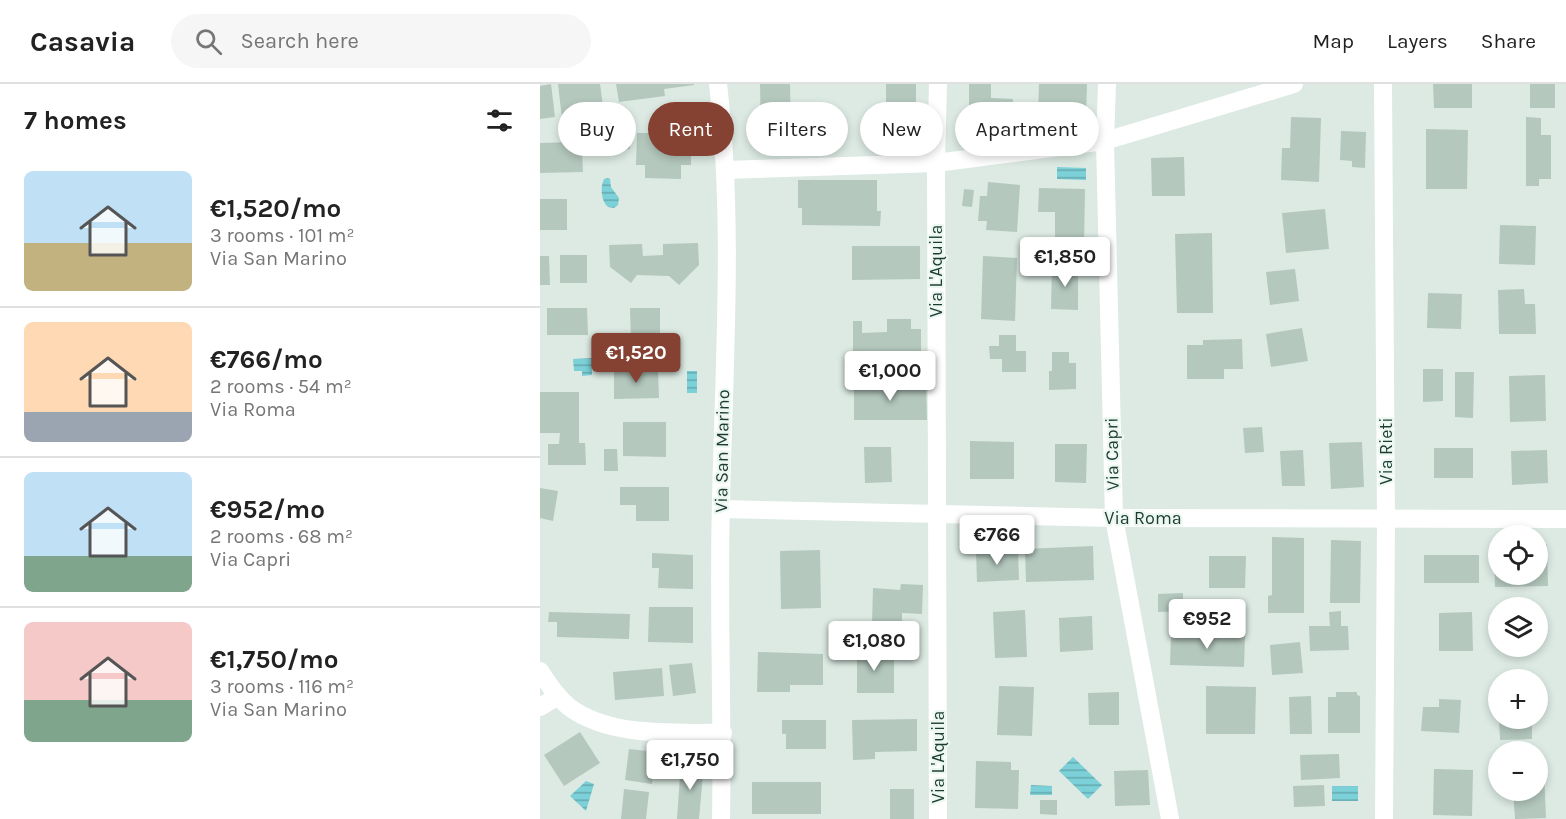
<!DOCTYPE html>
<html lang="en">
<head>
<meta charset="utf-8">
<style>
  :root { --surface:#fff; --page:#f6f6f6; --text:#222; --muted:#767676; --line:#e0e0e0; --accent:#854132 }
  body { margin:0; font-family:Karla,sans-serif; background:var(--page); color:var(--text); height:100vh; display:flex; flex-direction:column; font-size:22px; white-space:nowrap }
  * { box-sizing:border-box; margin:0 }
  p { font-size:20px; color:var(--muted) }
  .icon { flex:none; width:33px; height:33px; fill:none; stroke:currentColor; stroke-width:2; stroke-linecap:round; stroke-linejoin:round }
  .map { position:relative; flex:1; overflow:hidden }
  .details { display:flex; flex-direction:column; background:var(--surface); width:540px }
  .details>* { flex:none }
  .guide { position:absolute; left:18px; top:18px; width:570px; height:54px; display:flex; gap:12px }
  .controls { position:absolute; left:948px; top:441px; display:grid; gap:12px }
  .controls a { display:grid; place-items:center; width:60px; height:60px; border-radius:50%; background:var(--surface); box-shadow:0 3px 9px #0003; font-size:30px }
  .price { position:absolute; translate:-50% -51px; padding:0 14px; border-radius:6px; background:#fff; color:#222; font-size:20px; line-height:39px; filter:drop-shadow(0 2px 3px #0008) }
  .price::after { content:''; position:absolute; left:50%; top:36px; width:18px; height:14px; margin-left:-9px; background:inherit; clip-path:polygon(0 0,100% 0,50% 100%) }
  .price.active { background:var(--accent); color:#fff }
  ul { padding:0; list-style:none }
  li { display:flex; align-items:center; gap:18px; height:150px; padding:0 24px }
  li+li { border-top:2px solid var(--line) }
  li span { display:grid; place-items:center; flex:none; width:168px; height:120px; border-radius:9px; color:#555 }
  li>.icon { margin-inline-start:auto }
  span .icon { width:72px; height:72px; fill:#fffc; stroke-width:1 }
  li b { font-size:26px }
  h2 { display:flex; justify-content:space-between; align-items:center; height:72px; padding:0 24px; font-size:26px }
  .pill { padding:0 21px; border-radius:27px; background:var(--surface); box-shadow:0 3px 9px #0003; font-size:21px; line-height:54px }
  .pill.active { background:var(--accent); color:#fff }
  header { display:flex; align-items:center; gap:36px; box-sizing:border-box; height:84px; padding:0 30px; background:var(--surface); border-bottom:2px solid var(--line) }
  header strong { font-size:28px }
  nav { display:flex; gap:33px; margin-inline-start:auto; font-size:21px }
  .search { width:420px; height:54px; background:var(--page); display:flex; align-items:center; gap:15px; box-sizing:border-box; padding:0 21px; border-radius:33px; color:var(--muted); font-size:22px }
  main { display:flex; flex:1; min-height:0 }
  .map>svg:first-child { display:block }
  .water { fill:url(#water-rules) }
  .building { fill:#b4c8be }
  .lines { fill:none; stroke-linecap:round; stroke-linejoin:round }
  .minor { stroke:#fff; stroke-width:18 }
  .labels { text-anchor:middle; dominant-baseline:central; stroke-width:4.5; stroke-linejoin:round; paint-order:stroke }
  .street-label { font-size:18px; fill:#1c3b31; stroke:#ecf7f1 }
</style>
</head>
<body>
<header>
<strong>Casavia</strong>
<div class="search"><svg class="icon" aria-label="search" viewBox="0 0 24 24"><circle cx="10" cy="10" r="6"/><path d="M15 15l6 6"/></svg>Search here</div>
<nav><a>Map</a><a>Layers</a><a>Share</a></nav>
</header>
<main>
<section class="details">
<h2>7 homes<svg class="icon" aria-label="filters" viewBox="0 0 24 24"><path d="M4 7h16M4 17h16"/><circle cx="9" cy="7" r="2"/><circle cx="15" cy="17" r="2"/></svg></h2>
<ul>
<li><span style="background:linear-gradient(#bfe0f5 60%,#c2b280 0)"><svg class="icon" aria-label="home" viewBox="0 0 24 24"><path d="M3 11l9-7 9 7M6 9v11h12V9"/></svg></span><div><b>€1,520/mo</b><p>3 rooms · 101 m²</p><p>Via San Marino</p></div></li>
<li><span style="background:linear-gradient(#ffd9b3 75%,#9aa5b1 0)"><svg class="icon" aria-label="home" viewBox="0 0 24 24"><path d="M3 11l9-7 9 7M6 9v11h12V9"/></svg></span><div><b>€766/mo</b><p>2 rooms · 54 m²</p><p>Via Roma</p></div></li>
<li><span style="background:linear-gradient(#bfe0f5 70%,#7fa58c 0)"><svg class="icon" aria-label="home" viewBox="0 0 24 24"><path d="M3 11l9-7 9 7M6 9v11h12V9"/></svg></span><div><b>€952/mo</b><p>2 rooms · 68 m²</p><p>Via Capri</p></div></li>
<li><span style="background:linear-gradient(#f6c9c9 65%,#7fa58c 0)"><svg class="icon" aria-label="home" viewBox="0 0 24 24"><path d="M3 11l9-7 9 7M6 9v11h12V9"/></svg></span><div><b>€1,750/mo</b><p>3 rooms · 116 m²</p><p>Via San Marino</p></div></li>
</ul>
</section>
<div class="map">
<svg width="1026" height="735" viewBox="0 0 1026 735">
  <defs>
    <pattern id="water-rules" width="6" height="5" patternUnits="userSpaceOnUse" patternTransform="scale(1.5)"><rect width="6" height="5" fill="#7cd0d7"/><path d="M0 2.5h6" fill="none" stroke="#65aaaf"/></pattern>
  </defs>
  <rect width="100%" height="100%" fill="#dceae3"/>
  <g class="water">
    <polygon points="517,83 546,84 546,96 517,95"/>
    <path d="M68,94L70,95L71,103L79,114L78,121L74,124L68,123C61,117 60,103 64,95Z"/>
    <polygon points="52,274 52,291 42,292 42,287 34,287 33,275"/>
    <rect x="147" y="287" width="10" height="22"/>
    <polygon points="533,673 562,701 548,715 519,687"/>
    <polygon points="46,697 54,700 46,727 30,712"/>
    <polygon points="491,701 512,702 512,711 490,711"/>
    <rect x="792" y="702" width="26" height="15"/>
  </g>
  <g class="building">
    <polygon points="11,0 15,33 0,35 0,2"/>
    <polygon points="18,0 60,0 64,30 22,35"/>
    <polygon points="76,0 154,0 154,1 124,5 125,12 79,18"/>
    <polygon points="220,0 250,0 251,51 221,52"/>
    <polygon points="346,0 376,0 376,24 386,24 386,54 346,54"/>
    <polygon points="429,0 451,0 451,14 473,15 472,47 429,46"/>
    <polygon points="499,0 547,0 546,31 498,29"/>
    <polygon points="893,0 932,0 932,24 894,24"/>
    <rect x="990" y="0" width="25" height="24"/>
    <polygon points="751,33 781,34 779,98 741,96 742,64 750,64"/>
    <polygon points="986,33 1001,34 1001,51 1011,51 1011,95 999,95 999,102 986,102"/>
    <polygon points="886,45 928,46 927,105 886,105"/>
    <polygon points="801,47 826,48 825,84 812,83 812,77 800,76"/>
    <polygon points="90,49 90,65 77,67 79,50"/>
    <polygon points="97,49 151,49 151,81 141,81 141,95 105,94 105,81 96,81"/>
    <polygon points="36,58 36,68 42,68 43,88 0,89 0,59"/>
    <polygon points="644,73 645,112 612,112 611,74"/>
    <polygon points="258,96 337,96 337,127 341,127 340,142 262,141 262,124 258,124"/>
    <polygon points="448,98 480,101 477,148 446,146 447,137 438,137 440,112 447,112"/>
    <polygon points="499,104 545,105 544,161 515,160 515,128 498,128"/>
    <polygon points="424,105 434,106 432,123 422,122"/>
    <rect x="0" y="115" width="27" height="31"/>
    <polygon points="785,125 789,165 746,169 742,129"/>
    <polygon points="960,141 996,142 995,181 959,180"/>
    <polygon points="672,149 673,229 637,229 635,150"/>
    <polygon points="158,159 159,181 139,201 129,192 97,191 91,199 70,183 69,161 102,160 103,172 123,171 123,160"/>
    <polygon points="312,162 380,162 380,195 312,196"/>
    <rect x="20" y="171" width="27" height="28"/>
    <polygon points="0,172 9,172 10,201 0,201"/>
    <polygon points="443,172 477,174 475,237 441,235"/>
    <polygon points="512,181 538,182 538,226 511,225"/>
    <polygon points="755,185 759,217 730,221 726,188"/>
    <polygon points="984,205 985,220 995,220 996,250 959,250 958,206"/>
    <polygon points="888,209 922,210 921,245 887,244"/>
    <polygon points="7,224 47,224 48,251 7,251"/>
    <polygon points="90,224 120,224 120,257 91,257"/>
    <polygon points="347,235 371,235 371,245 381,245 381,274 313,274 313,237 322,237 322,249 347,248"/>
    <polygon points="762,244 768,277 731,283 726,250"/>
    <polygon points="459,251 476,251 476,267 486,267 486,288 462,288 462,275 450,275 449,262 459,262"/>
    <polygon points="702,255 703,285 684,285 684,295 647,295 647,261 663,261 663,256"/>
    <polygon points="512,268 529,268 529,279 536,279 536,305 509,306 509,287 512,287"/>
    <polygon points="883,285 903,285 903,317 883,318"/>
    <polygon points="74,286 118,286 119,314 74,315"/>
    <polygon points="915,288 934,288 933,334 915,333"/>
    <polygon points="1005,291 1006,337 970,338 969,292"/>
    <polygon points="386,300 387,336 314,336 314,301"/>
    <polygon points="0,308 39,308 39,359 45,359 46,381 8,381 8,360 19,360 20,349 0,349"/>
    <polygon points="83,338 126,338 126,373 83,372"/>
    <polygon points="722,343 724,368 705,369 703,344"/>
    <polygon points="430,357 474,358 474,395 430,395"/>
    <polygon points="822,358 824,403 791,405 789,359"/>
    <polygon points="515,360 547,360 546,399 515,398"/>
    <polygon points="324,363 351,363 352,398 325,399"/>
    <rect x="894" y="364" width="39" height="30"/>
    <polygon points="64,365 77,365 78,387 64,387"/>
    <polygon points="763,366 765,402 742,402 740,367"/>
    <polygon points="1007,366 1008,399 972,401 971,367"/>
    <polygon points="80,403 129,403 129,437 96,437 96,421 80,421"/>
    <polygon points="0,404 18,407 13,437 0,434"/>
    <polygon points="732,453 764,454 764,529 728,529 728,512 732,511"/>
    <polygon points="791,456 821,457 820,519 790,519"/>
    <polygon points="998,460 1007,460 1008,502 955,503 954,469 958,469 958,490 998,490"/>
    <polygon points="553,462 554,496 486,498 485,465"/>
    <polygon points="280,466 281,524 241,525 240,467"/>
    <polygon points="478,466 479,496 437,498 436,467"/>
    <polygon points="112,469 153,471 153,505 118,504 119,484 112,484"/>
    <rect x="884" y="471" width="55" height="28"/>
    <polygon points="669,472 706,472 705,504 669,504"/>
    <polygon points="361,500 383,501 382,530 362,529 362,540 332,539 333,504 360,506"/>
    <polygon points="643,509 643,527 618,528 618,510"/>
    <polygon points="109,523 153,523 153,559 108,558"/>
    <polygon points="485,526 487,573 455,574 453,528"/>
    <polygon points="801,527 801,542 808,542 809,566 770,567 769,542 790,542 789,528"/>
    <polygon points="9,528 90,530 89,555 17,553 17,538 8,538"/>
    <polygon points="932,528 933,567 899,567 899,529"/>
    <polygon points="552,532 553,566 520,568 519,534"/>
    <polygon points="631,549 705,552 704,583 630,581"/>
    <polygon points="760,558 763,589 732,591 730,561"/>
    <polygon points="317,561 334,561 334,572 354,572 354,609 317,609"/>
    <polygon points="961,562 998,562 998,565 961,566"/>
    <polygon points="218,568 283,570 283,601 250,601 250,608 217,608"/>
    <polygon points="152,579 156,609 133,612 129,581"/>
    <polygon points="122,584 124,612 75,616 73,588"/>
    <polygon points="459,602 494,603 492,652 457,651"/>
    <polygon points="666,602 716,603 715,650 666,650"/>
    <polygon points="579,608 579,641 549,641 548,609"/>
    <polygon points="796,608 817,608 817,611 820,612 820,649 788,649 788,613 796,613"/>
    <polygon points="771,612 772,650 750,650 749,613"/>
    <polygon points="899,615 921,616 919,649 881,647 883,623 899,623"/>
    <polygon points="959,634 992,634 992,655 960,656"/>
    <polygon points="377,635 377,667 335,668 335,675 313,676 312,636"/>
    <polygon points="242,636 286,636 286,665 246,665 246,650 242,650"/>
    <polygon points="40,648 60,679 24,702 4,671"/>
    <polygon points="89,665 116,668 112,700 85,696"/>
    <polygon points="799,670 800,694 761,696 760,671"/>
    <polygon points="436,677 471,678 471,686 479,686 478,725 435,724"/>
    <polygon points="141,678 164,680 159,735 137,735"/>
    <polygon points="894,685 933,686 932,732 893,731"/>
    <polygon points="608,686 610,721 575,722 574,687"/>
    <polygon points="998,687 1004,687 1006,734 975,735 973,706 998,706"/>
    <rect x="212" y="698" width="69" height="32"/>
    <polygon points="784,701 785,722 754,723 753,702"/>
    <polygon points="84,705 109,708 106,735 81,735"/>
    <rect x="350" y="705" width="24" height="30"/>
    <polygon points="500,716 517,716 517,731 500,730"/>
  </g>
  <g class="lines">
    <g class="minor">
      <path d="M178,0C194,138 184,278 181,417C178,523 183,629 181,735"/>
      <polyline points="567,0 565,57 574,434 630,735"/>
      <polyline points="843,0 846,435 844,735"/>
      <polyline points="186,86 396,79 565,57 754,0"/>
      <polyline points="181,425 574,434 1026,435"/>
      <path d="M0,587C8,600 17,613 29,623C71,654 134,648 183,649"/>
      <polyline points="0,623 18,612"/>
      <polyline points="398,735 396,79 398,0"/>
    </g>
  </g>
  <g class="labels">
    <g class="street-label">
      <text transform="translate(396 187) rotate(-90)">Via L'Aquila</text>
      <text transform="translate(182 367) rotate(-89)">Via San Marino</text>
      <text transform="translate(846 367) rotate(-90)">Via Rieti</text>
      <text transform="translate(572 370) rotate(-91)">Via Capri</text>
      <text x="603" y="434">Via Roma</text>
      <text transform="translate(398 673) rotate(-90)">Via L'Aquila</text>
    </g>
  </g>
</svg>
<div class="controls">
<a><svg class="icon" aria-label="locate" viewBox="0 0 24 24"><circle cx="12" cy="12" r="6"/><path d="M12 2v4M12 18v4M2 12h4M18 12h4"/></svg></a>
<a><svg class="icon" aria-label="layers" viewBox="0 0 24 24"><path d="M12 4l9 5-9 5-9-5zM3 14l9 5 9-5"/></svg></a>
<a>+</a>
<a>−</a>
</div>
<b class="price" style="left:525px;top:204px">€1,850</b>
<b class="price active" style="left:96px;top:300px">€1,520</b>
<b class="price" style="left:350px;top:318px">€1,000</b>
<b class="price" style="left:457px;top:482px">€766</b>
<b class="price" style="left:667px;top:566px">€952</b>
<b class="price" style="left:334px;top:588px">€1,080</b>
<b class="price" style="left:150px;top:707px">€1,750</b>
<div class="guide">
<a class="pill">Buy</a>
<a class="pill active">Rent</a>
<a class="pill">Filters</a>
<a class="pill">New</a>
<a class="pill">Apartment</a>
</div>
</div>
</main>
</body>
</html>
